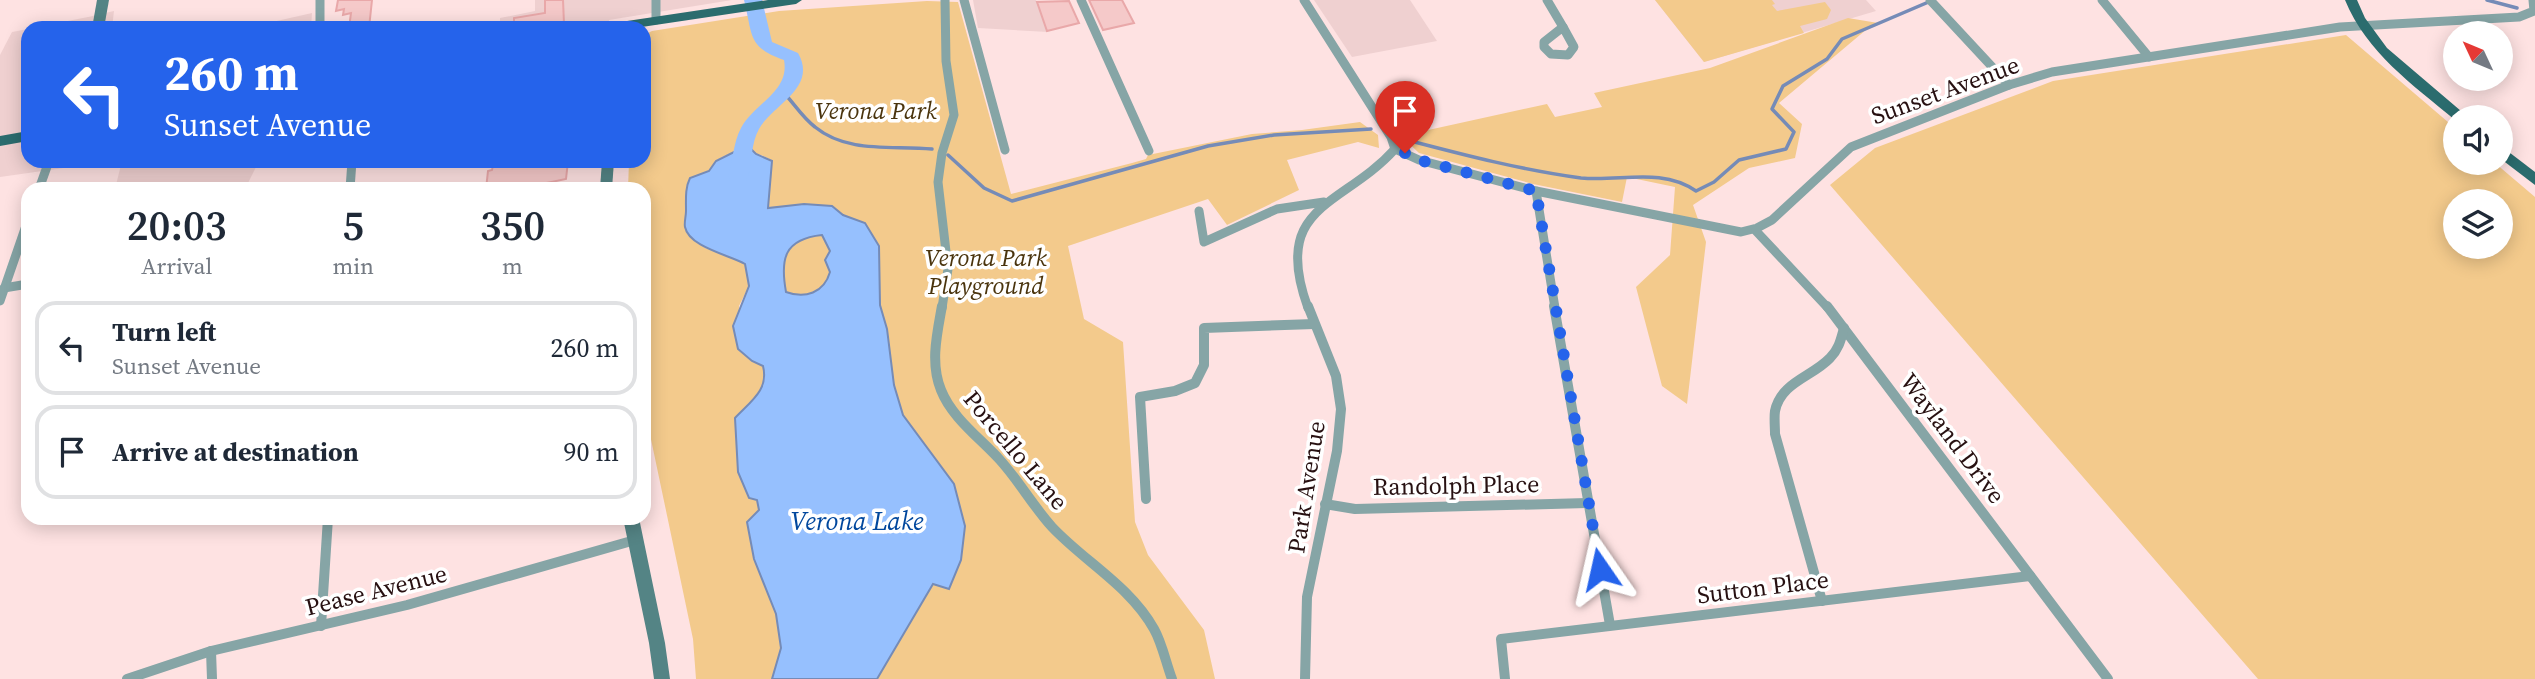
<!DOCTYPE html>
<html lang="en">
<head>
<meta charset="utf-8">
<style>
  body { margin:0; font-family:"Source Serif 4",serif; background:#f6f6f7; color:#1f2937; height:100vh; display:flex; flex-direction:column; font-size:26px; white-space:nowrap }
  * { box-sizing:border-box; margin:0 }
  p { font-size:23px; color:#747a83 }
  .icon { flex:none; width:38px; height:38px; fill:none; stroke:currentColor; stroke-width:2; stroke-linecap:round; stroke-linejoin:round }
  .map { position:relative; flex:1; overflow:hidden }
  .side { position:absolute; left:21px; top:182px; width:630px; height:343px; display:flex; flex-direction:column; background:#fff; border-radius:21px; box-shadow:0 4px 18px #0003 }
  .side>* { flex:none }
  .hud { position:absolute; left:21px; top:21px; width:630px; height:147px; border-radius:21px; box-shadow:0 4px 18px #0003; background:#2563eb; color:#fff; overflow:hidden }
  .needle { width:46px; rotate:314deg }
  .controls { position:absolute; left:2443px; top:21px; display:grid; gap:14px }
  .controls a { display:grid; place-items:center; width:70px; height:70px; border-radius:50%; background:#fff; box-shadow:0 4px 18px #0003; font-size:35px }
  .pin { position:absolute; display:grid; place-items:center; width:60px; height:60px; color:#fff; margin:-72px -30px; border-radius:50% 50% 50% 0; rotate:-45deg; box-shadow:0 0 7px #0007 }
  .pin .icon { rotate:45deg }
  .me { position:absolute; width:77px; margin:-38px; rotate:349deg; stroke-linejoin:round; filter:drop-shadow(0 0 5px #0008) }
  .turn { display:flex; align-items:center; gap:24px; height:147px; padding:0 28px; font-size:32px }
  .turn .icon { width:91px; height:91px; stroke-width:2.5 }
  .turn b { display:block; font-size:49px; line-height:60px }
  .eta { display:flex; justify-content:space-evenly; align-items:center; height:119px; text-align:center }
  .eta b { font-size:42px; font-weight:600; line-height:49px }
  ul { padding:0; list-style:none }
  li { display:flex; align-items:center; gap:21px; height:94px; margin:0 14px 10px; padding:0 14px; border:4px solid #e0e1e3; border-radius:21px }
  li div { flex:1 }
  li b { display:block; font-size:26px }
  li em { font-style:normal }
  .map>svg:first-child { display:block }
  .built { fill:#efd0d0 }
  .green { fill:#f3ca8c; fill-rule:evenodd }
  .water { fill:#96c0fe; stroke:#758bb7; stroke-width:2; fill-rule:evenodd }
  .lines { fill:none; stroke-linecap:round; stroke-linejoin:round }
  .stream { stroke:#758bb7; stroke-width:3.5 }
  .river { fill:#96c0fe; fill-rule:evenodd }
  .building { fill:#f5c9c9; stroke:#e9a8a9; stroke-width:2 }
  .street-far1 { stroke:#86a5a6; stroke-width:9 }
  .street { stroke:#86a5a6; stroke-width:10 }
  .secondary { fill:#548485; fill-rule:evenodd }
  .primary { fill:#2b6c6e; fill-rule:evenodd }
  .route { stroke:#2563eb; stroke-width:12; stroke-dasharray:0 21.6 }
  .labels { text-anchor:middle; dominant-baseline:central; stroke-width:7; stroke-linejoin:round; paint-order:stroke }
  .street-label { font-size:24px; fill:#271011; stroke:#fff }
  .park-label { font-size:24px; font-style:italic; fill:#4a340d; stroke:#fff }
  .water-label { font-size:26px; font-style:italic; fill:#00479d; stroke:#fff }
</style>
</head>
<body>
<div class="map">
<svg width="2535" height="679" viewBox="0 0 2535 679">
  <rect width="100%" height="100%" fill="#fee2e2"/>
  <g class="built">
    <polygon points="535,0 732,0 609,20 608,28 500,28 500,18 535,11"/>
    <polygon points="973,0 1036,0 1048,32 978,28"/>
    <polygon points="1314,0 1410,0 1437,41 1352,57"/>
    <polygon points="1655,0 1866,0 1876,11 1704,62"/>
    <polygon points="114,11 112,28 32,28 88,17"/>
    <polygon points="312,13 311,28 250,28 259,25"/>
    <polygon points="28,29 28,161 113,161 0,177 0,55 12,32"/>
    <polygon points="122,161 259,161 245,189 115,189"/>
  </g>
  <g class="green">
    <polygon points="1655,0 1772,0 1775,4 1772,5 1777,11 1825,2 1831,10 1827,19 1800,26 1804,33 1704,62"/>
    <path d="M927,1L958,2L1011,194L1132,163L1146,159L1148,155L1252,134L1302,130L1360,122L1378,135L1379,148L1358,142L1287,160L1299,190L1227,225L1208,199L1068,246L1084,319L1123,342L1135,522L1148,555L1204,630L1215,679H877L933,584L949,589L954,484L903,415L894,385L887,329L880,305L879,246L865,223L843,215L832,206L804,204L768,208L772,161C756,148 717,148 710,171L690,178L685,227L705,248L732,257L745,264L749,286L739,306L751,361L763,366C769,391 752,401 735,418L749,498L757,500L759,510L754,559L776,614L781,648L772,679H696L693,639L644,406V189H628L629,161H644V35L652,31L779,11Z"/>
    <polygon points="1848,18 1878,23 1867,29 1779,103 1802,124 1795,158 1749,168 1693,205 1706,242 1687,404 1662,386 1636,287 1670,255 1675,187 1627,177 1622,202 1533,184 1419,153 1401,136 1547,104 1555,117 1602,107 1594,93 1710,68"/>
    <path d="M2346,35L2455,128V163H2495L2535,197V679H2258L1830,185L1875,148L2053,81ZM2455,201H2501V247H2455Z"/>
    <path d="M822,235L830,252L825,260L830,272C824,293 805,299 786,292C781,259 784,239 822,235Z"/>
  </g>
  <path class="water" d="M751,149L756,154L772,161L768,208L804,204L832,206L843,215L865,223L879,246L880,305L887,329L894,385L903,415L954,484L965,526L961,560L949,589L933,584L877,679H772L781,648L776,614L754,559L747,522L759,510L757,500L749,498L738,472L735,418C751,401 769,390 763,366L752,361L738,349L733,326L749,286L745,264C729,255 689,247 685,227C684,223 686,216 686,211C686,199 685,188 690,178L709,171L716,161L738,150ZM822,235L830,251L825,260L830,272C824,293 805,299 786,292C780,259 784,239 822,235Z"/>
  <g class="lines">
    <g class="stream">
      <polyline points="2487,0 2517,8"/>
      <path d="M785,94C795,105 803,118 815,127C848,154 893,145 932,149"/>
      <path d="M1407,140C1464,155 1522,170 1581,178C1620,182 1661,167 1696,191L1714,182L1739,160L1786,149L1794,132L1772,109L1783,86L1827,59L1842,39L1931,1"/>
      <polyline points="948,155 984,188 1012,201 1208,146 1274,135 1371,129"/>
    </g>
    <path class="river" d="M744,0H762L772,42L798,53C818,88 773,104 759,129C751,143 752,162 748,177L745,182H731L728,177C733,161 733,143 741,128C754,103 790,92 784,60C747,47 753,35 744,0Z"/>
  </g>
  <g class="building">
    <polygon points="338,0 372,0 369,28 349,28 351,13 343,15 344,9 336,11"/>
    <polygon points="545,0 563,0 564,24 544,28 514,28 514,18 545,13"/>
    <polygon points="1089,0 1122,0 1134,23 1103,30"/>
    <polygon points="1069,1 1079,23 1047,31 1037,2"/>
    <polygon points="494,161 568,161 566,179 537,185 533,189 486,189 488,171 492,170"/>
  </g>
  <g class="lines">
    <g class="street-far1">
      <polyline points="320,0 320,28"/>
      <polyline points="656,0 656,20"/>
      <polyline points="964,0 1005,150"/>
      <polyline points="1081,0 1149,151"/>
      <polyline points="1304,0 1391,137 1395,149"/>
      <polyline points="1547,0 1563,27"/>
      <polyline points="1930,0 2009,85"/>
      <polyline points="2102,0 2149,57"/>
      <polygon points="1563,27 1574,47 1568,55 1551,54 1544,47 1544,42"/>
      <polyline points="1395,149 1419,160 1536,191 1741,232 1757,228 1772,220 1851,147 2009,85 2052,72 2340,27 2519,17 2534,11 2533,0"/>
      <polyline points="39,189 49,161"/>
      <polyline points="350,189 352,161"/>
      <polyline points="1536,191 1555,308"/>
      <polyline points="1199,211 1204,242 1277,209 1324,202"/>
      <polyline points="1756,231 1828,308"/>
      <polyline points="4,288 28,284"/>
      <polyline points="0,301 28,220"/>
      <polyline points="942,308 948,269 938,182 942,153 954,115 946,61 945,0"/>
      <path d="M1308,308C1270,204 1343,207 1395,149"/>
    </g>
    <g class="street">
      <path d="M942,306C937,334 930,363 941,390C952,418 980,438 1000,460C1019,481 1033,506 1052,527C1085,562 1130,586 1154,629C1162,643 1166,663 1172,679"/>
      <polyline points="1554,306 1610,625"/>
      <polyline points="1827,306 2108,679"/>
      <polyline points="1146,499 1140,397 1175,391 1195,383 1204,365 1204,328 1314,324"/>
      <polyline points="1325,504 1355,509 1587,503"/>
      <path d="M1822,601L1775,434C1775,427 1774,418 1775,411C1781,382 1812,377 1830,358C1839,349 1841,339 1844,328"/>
      <polyline points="321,626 328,518"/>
      <polyline points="211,651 212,679"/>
      <polyline points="127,679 211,651 407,605 635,540"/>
      <polyline points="1305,679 1307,597 1337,451 1341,409 1336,376 1308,306"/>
      <polyline points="1505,679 1501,639 2030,576"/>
    </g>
    <g class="secondary">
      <polygon points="97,0 109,0 104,28 92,28"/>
      <polygon points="602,161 614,161 612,189 600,189"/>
      <polygon points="623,518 639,518 665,643 670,679 654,679 649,643"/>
    </g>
    <g class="primary">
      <polygon points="768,0 802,0 796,4 635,28 601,28 607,24"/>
      <path d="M2345,0H2357L2365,18L2387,48L2468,117H2455V120C2412,84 2367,53 2345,0Z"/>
      <polygon points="28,131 28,141 0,146 0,136"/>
      <polygon points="2501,146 2535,172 2535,185 2501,159"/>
    </g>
  </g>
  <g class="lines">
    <polyline class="route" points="1405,153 1419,160 1536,191 1600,569"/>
  </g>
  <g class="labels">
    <g class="street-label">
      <text transform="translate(1945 90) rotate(-20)">Sunset Avenue</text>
      <text transform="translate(1953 438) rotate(53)">Wayland Drive</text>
      <text transform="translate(1016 450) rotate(50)">Porcello Lane</text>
      <text transform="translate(1456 485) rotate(-1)">Randolph Place</text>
      <text transform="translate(1306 487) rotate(-81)">Park Avenue</text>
      <text transform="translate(1763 587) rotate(-7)">Sutton Place</text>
      <text transform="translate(376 590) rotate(-14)">Pease Avenue</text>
    </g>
    <g class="park-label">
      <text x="876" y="110">Verona Park</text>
      <text x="986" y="257">Verona Park<tspan x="986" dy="28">Playground</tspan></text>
    </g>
    <g class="water-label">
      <text x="857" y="521">Verona Lake</text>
    </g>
  </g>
</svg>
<div class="controls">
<a><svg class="needle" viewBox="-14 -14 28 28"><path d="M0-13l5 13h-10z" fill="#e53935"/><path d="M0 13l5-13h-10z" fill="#747a83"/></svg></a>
<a><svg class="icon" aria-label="sound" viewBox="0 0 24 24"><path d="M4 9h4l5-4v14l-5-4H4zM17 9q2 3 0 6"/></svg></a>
<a><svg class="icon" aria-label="layers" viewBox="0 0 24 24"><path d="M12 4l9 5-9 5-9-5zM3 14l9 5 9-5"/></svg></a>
</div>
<div class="pin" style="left:1405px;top:153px;background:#d93025"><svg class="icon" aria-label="arrive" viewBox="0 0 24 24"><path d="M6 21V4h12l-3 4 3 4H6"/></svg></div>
<svg class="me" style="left:1600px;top:569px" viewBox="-20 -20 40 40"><path d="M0-17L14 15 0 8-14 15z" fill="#2563eb" stroke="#fff" stroke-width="4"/></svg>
<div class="hud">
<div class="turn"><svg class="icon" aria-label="left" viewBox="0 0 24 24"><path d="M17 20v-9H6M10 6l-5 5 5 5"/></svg><div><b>260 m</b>Sunset Avenue</div></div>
</div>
<section class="side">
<div class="eta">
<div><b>20:03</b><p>Arrival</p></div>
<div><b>5</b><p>min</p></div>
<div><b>350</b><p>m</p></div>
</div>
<ul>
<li><svg class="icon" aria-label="left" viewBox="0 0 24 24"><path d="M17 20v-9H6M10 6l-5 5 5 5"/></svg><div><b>Turn left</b><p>Sunset Avenue</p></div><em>260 m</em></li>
<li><svg class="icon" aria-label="arrive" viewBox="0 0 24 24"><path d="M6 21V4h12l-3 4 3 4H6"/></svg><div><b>Arrive at destination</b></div><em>90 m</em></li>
</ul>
</section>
</div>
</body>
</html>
